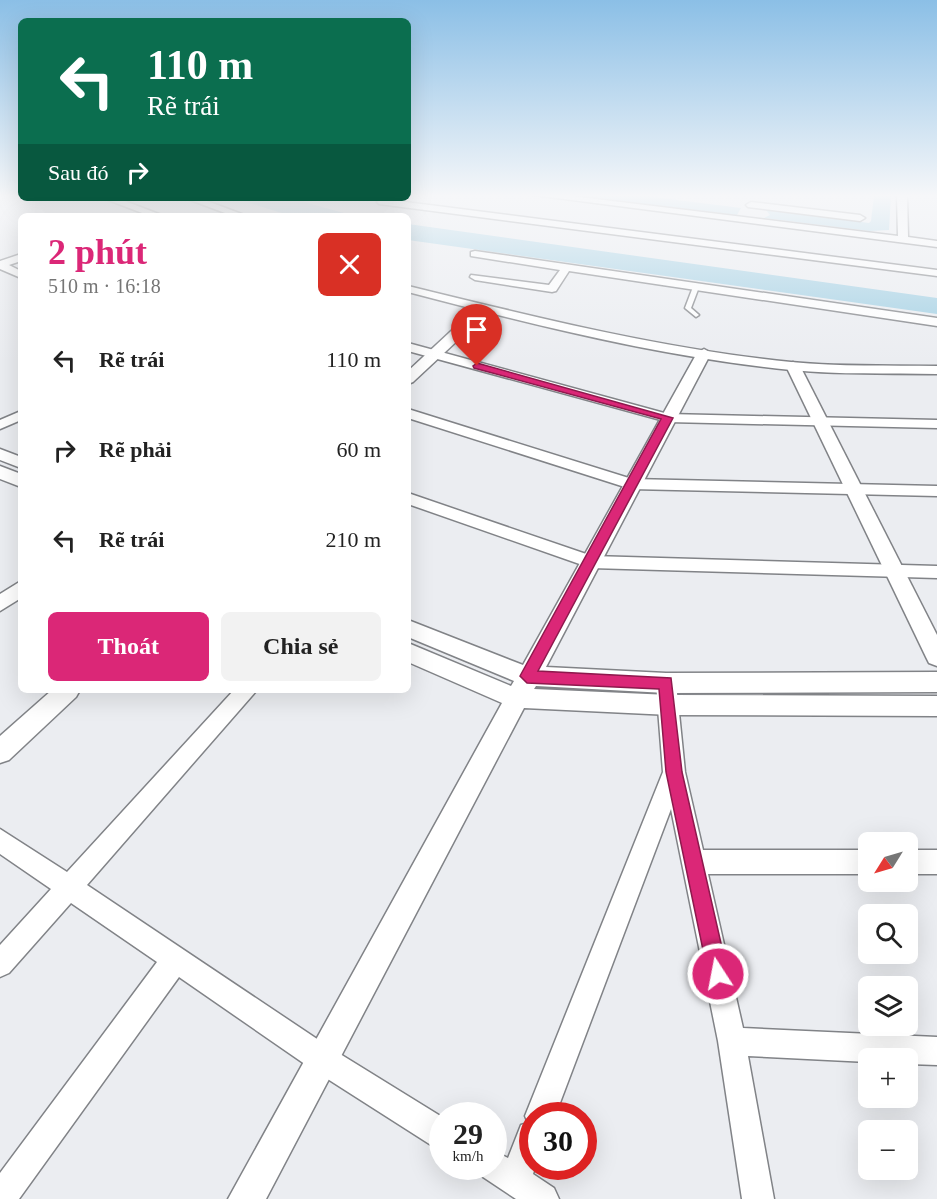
<!DOCTYPE html>
<html lang="vi">
<head>
<meta charset="utf-8">
<style>
  body { margin:0; font-family:"Times New Roman",serif; background:#f2f2f2; color:#222; height:100vh; display:flex; flex-direction:column; font-size:22px; white-space:nowrap }
  * { box-sizing:border-box; margin:0 }
  p { font-size:20px; color:#767676 }
  .icon { flex:none; width:33px; height:33px; fill:none; stroke:currentColor; stroke-width:2; stroke-linecap:round; stroke-linejoin:round }
  .map { position:relative; flex:1; overflow:hidden }
  .drawer { position:absolute; left:18px; top:213px; width:393px; height:480px; display:flex; flex-direction:column; background:#fff; border-radius:9px; box-shadow:0 6px 24px #0002 }
  .drawer>* { flex:none }
  .guide { position:absolute; left:18px; top:18px; width:393px; height:183px; border-radius:9px; box-shadow:0 6px 24px #0002; background:#0b6e4f; color:#fff; overflow:hidden }
  .needle { width:39px; rotate:233deg }
  .tools { position:absolute; left:858px; top:832px; display:grid; gap:12px }
  .tools a { display:grid; place-items:center; width:60px; height:60px; border-radius:9px; background:#fff; box-shadow:0 6px 24px #0002; font-size:30px }
  .speed { position:absolute; left:429px; top:1102px; display:flex; gap:12px; font-size:30px; font-weight:700; text-align:center }
  .speed>* { display:grid; place-content:center; width:78px; height:78px; border-radius:50%; background:#fff; box-shadow:0 6px 24px #0002; line-height:1 }
  .speed small { font-size:15px; font-weight:400 }
  .speed .limit { border:9px solid #d22; background:#fff; color:#111 }
  .pin { position:absolute; display:grid; place-items:center; width:51px; height:51px; color:#fff; margin:-62px -26px; border-radius:50% 50% 50% 0; rotate:-45deg; box-shadow:0 0 6px #0007 }
  .pin .icon { rotate:45deg }
  .me { position:absolute; width:66px; margin:-33px; rotate:349deg; stroke-linejoin:round; filter:drop-shadow(0 0 4px #0008) }
  .turn { display:flex; align-items:center; gap:21px; height:126px; padding:0 30px; font-size:27px }
  .turn .icon { width:78px; height:78px; stroke-width:2.5 }
  .turn b { display:block; font-size:42px; line-height:51px }
  .then { display:flex; align-items:center; height:57px; padding:0 30px; background:#0003; gap:12px; font-size:22px }
  .round { display:grid; place-items:center; flex:none; width:63px; height:63px; border-radius:9px; background:#f2f2f2 }
  .summary { display:flex; align-items:center; justify-content:space-between; height:102px; padding:0 30px }
  h1 { font-size:36px; font-weight:800; line-height:45px; color:#db2777 }
  .action { display:flex; gap:12px; margin-top:auto; padding:12px 30px }
  .action a { flex:1; height:69px; border-radius:9px; background:#db2777; color:#fff; font-size:24px; font-weight:800; line-height:69px; text-align:center }
  .action a+a { background:#f2f2f2; color:#222 }
  ul { padding:0; list-style:none }
  li { display:flex; align-items:center; gap:18px; height:90px; padding:0 30px }
  li div { flex:1 }
  li b { display:block; font-size:22px }
  li em { font-style:normal }
  .map>svg:first-child { display:block }
  .water { fill:#a0cfe3 }
  .lines { fill:none; stroke-linecap:round; stroke-linejoin:round }
  .service-casing { stroke:#818387; stroke-width:3 }
  .minor-casing { stroke:#818387; stroke-width:3 }
  .tertiary-casing { stroke:#818387; stroke-width:3 }
  .service { fill:#fff; fill-rule:evenodd }
  .minor { fill:#fff; fill-rule:evenodd }
  .tertiary { fill:#fff; fill-rule:evenodd }
  .route { fill:#db2777; stroke:#8e194d; stroke-width:1.5 }
</style>
</head>
<body>
<div class="map">
<svg width="937" height="1199" viewBox="0 0 937 1199">
  <rect width="100%" height="100%" fill="#ebedf1"/>
  <g class="water">
    <polygon points="569,195 638,195 741,208 737,215"/>
    <polygon points="874,195 891,195 889,230 870,231 764,218 770,215 766,210 869,223 871,221"/>
    <polygon points="234,198 289,198 355,216 291,216"/>
    <polygon points="408,224 937,298 937,314 408,240"/>
  </g>
  <g class="lines">
    <g class="service-casing">
      <polygon id="service" points="696,285 699,287 691,308 699,315 696,317 685,308 693,287"/>
    </g>
    <g class="minor-casing">
      <g id="minor">
        <polygon points="533,195 563,195 898,236 897,195 907,195 908,237 937,241 937,247"/>
        <polygon points="103,198 117,198 164,216 150,216"/>
        <polygon points="185,198 199,198 247,216 233,216"/>
        <polygon points="382,199 937,270 937,276 379,204 377,202"/>
        <polygon points="751,202 860,215 865,218 860,221 748,207 746,205"/>
        <polygon points="475,251 937,318 937,326 569,271 556,291 552,292 475,280 470,277 471,275 549,285 560,270 471,256 471,252"/>
        <polygon points="21,254 21,261 9,265 21,271 21,278 0,269 0,261"/>
        <path d="M408,286C535,317 661,349 791,362C840,367 889,365 937,366V374C888,373 840,375 791,370C661,357 534,325 408,292Z"/>
        <polygon points="408,343 668,414 937,420 937,428 668,422 408,351"/>
        <polygon points="408,409 632,479 937,486 937,496 631,489 408,418"/>
        <polygon points="21,411 21,420 0,429 0,420"/>
        <polygon points="408,493 592,556 937,566 937,578 591,568 408,504"/>
        <polygon points="21,581 21,598 0,611 0,594"/>
        <polygon points="666,675 673,677 676,683 685,772 703,850 868,850 868,874 708,874 743,1028 937,1037 937,1065 908,1064 908,1059 868,1059 868,1062 748,1056 774,1199 742,1199 718,1041 671,809 555,1116 532,1116 532,1167 535,1167 533,1174 554,1188 559,1199 516,1199 483,1177 479,1167 494,1167 494,1151 508,1158 521,1125 528,1123 525,1116 663,772 656,683 659,677"/>
        <polygon points="234,690 257,690 87,885 332,1049 442,1117 442,1149 431,1145 312,1069 179,977 19,1199 0,1199 0,1173 157,962 71,903 9,973 0,977 0,945 51,889 0,854 0,829 67,872"/>
        <rect x="908" y="850" width="29" height="24"/>
      </g>
    </g>
    <g class="tertiary-casing">
      <g id="tertiary">
        <polygon points="483,305 488,306 488,312 413,382 408,384 408,371 478,306"/>
        <polygon points="704,349 711,353 546,667 666,673 937,672 937,692 666,693 536,686 534,689 670,695 937,696 937,716 670,715 524,708 266,1199 228,1199 502,703 408,662 408,643 511,686 514,681 408,637 408,620 523,665 697,353"/>
        <polygon points="793,362 800,366 937,635 937,666 929,663 926,657 786,366"/>
        <polygon points="0,449 21,457 21,468 0,460"/>
        <polygon points="0,466 21,474 21,487 0,479"/>
        <polygon points="52,690 80,690 76,697 9,760 0,763 0,736"/>
      </g>
    </g>
    <use href="#service" class="service"/>
    <use href="#minor" class="minor"/>
    <use href="#tertiary" class="tertiary"/>
  </g>
  <linearGradient id="sky" x2="0" y2="1"><stop stop-color="#8bbfe6"/><stop offset="0.54" stop-color="#f6f7f9"/><stop offset="1" stop-color="#f6f7f9" stop-opacity="0"/></linearGradient>
  <rect width="937" height="363" fill="url(#sky)"/>
  <polygon class="route" points="477,363 673,418 538,671 671,678 682,772 728,974 725,981 718,983 711,981 708,974 666,772 659,689 527,683 520,676 661,419 474,368 473,366"/>
</svg>
<div class="tools">
<a><svg class="needle" viewBox="-14 -14 28 28"><path d="M0-13l5 13h-10z" fill="#e53935"/><path d="M0 13l5-13h-10z" fill="#767676"/></svg></a>
<a><svg class="icon" aria-label="search" viewBox="0 0 24 24"><circle cx="10" cy="10" r="6"/><path d="M15 15l6 6"/></svg></a>
<a><svg class="icon" aria-label="layers" viewBox="0 0 24 24"><path d="M12 4l9 5-9 5-9-5zM3 14l9 5 9-5"/></svg></a>
<a>+</a>
<a>−</a>
</div>
<div class="speed"><div>29<small>km/h</small></div><div class="limit">30</div></div>
<div class="pin" style="left:477px;top:366px;background:#d93025"><svg class="icon" aria-label="arrive" viewBox="0 0 24 24"><path d="M6 21V4h12l-3 4 3 4H6"/></svg></div>
<svg class="me" style="left:718px;top:974px" viewBox="-20 -20 40 40"><circle r="17" fill="#db2777" stroke="#fff" stroke-width="3"/><path d="M0-11L8 9 0 5-8 9z" fill="#fff"/></svg>
<div class="guide">
<div class="turn"><svg class="icon" aria-label="left" viewBox="0 0 24 24"><path d="M17 20v-9H6M10 6l-5 5 5 5"/></svg><div><b>110 m</b>Rẽ trái</div></div>
<div class="then">Sau đó<svg class="icon" aria-label="right" viewBox="0 0 24 24"><path d="M7 20v-9h11M14 6l5 5-5 5"/></svg></div>
</div>
<section class="drawer">
<div class="summary"><div><h1>2 phút</h1><p>510 m · 16:18</p></div><a class="round" style="background:#d93025;color:#fff"><svg class="icon" aria-label="close" viewBox="0 0 24 24"><path d="M6 6l12 12M18 6L6 18"/></svg></a></div>
<ul>
<li><svg class="icon" aria-label="left" viewBox="0 0 24 24"><path d="M17 20v-9H6M10 6l-5 5 5 5"/></svg><div><b>Rẽ trái</b></div><em>110 m</em></li>
<li><svg class="icon" aria-label="right" viewBox="0 0 24 24"><path d="M7 20v-9h11M14 6l5 5-5 5"/></svg><div><b>Rẽ phải</b></div><em>60 m</em></li>
<li><svg class="icon" aria-label="left" viewBox="0 0 24 24"><path d="M17 20v-9H6M10 6l-5 5 5 5"/></svg><div><b>Rẽ trái</b></div><em>210 m</em></li>
</ul>
<div class="action"><a>Thoát</a><a>Chia sẻ</a></div>
</section>
</div>
</body>
</html>
